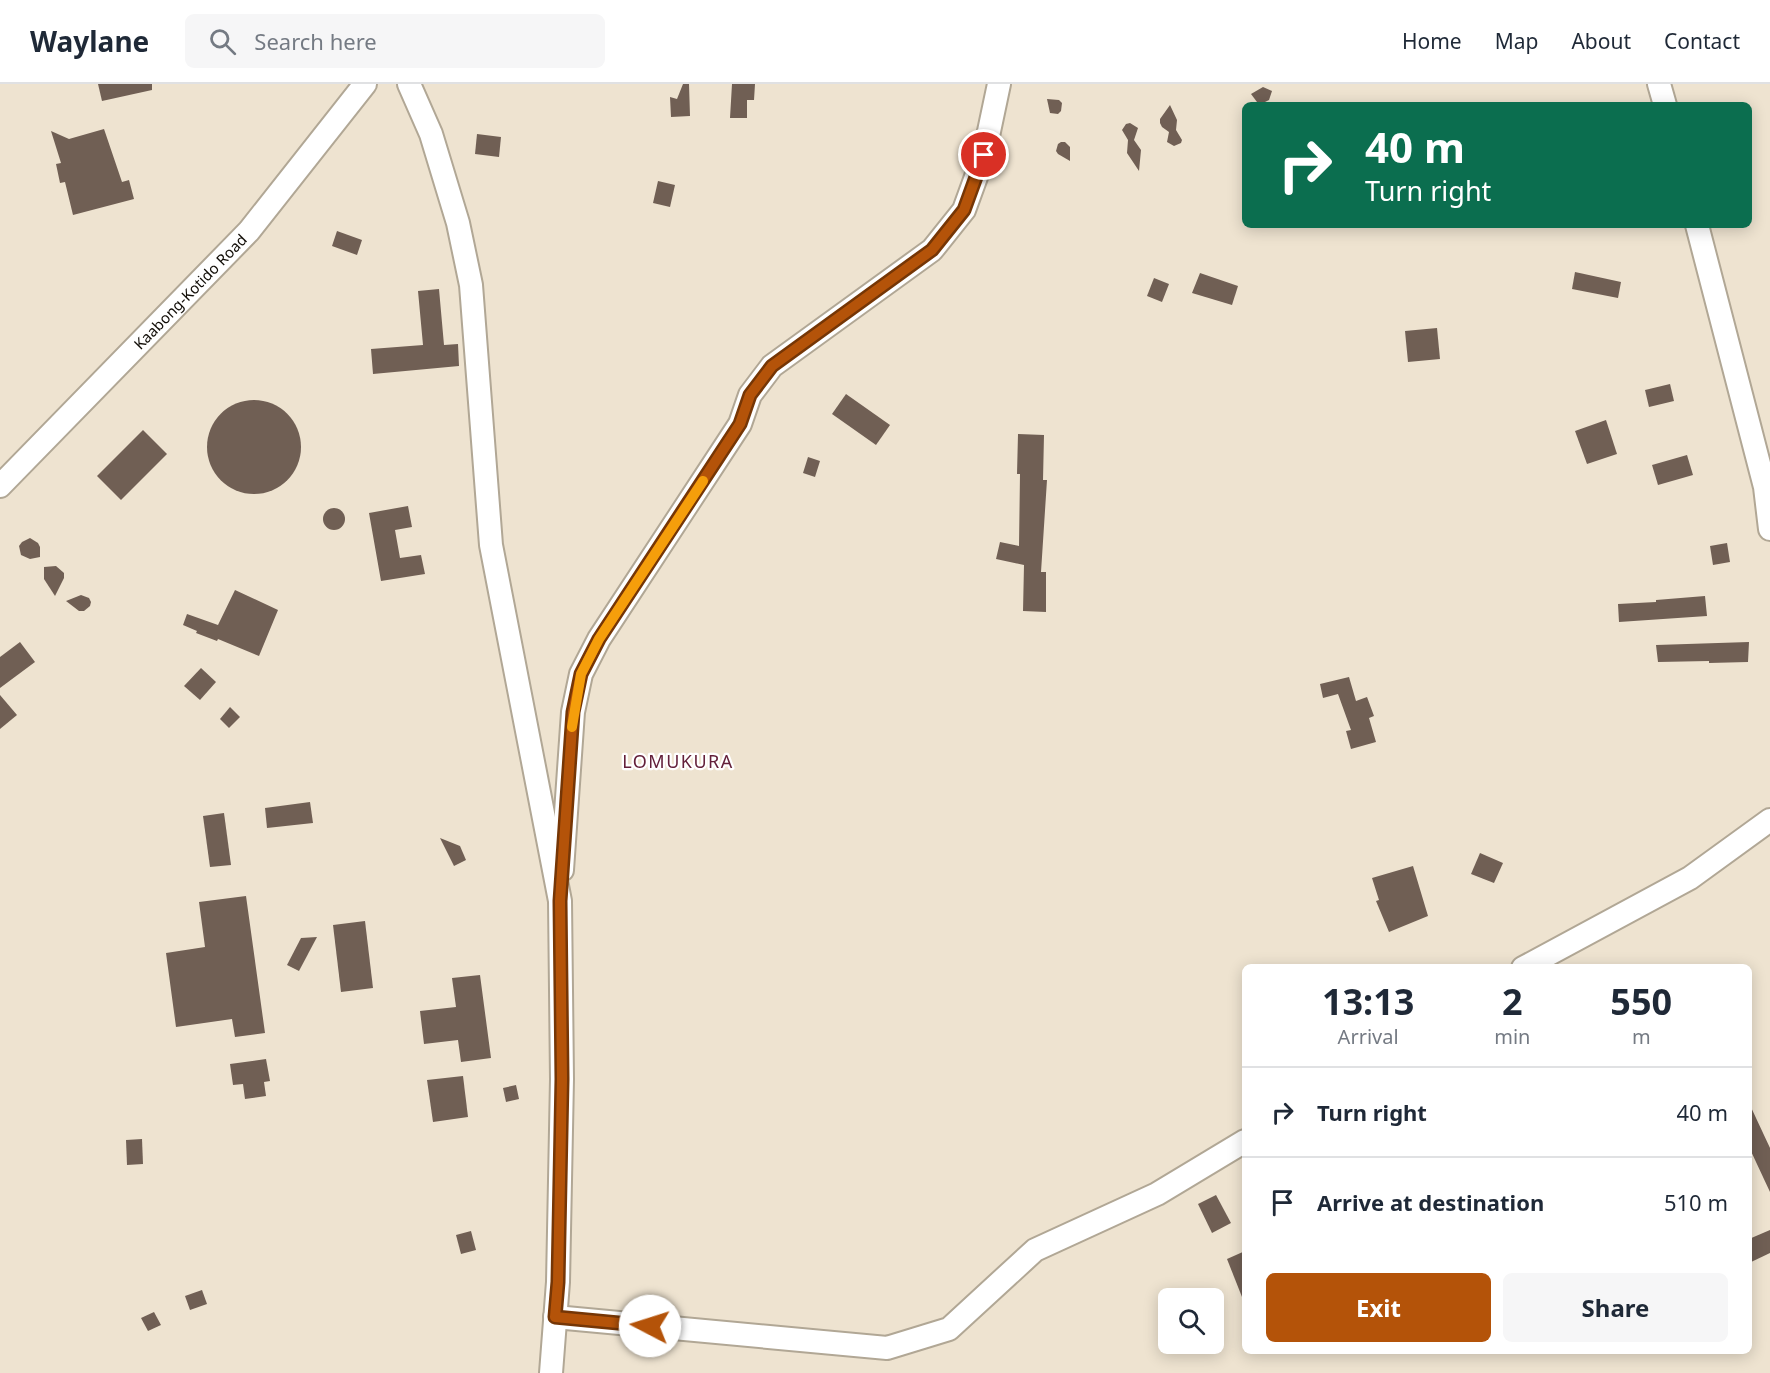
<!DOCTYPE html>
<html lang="en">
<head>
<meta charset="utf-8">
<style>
  body { margin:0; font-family:"Noto Sans",sans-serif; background:#f6f6f7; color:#1f2937; height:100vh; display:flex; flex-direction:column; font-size:22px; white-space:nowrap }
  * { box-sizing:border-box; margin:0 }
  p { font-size:20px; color:#747a83 }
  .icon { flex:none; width:33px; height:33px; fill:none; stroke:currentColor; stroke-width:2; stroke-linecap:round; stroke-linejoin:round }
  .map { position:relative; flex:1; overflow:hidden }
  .panel { position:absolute; left:1242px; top:880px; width:510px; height:390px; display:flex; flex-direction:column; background:#fff; border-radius:9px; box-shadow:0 3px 15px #0003 }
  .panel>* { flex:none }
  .hud { position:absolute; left:1242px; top:18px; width:510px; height:126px; border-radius:9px; box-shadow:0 3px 15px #0003; background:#0b6e4f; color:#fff; overflow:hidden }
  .fabs { position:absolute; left:1158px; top:1204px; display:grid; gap:12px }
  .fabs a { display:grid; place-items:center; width:66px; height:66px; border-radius:9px; background:#fff; box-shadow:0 3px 15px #0003; font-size:30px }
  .pin { position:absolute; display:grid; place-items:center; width:51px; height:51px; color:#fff; margin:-26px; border:3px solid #fff; border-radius:50%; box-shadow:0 2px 6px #0007 }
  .me { position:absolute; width:66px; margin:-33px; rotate:275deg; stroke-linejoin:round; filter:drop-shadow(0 0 4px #0008) }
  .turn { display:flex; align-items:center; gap:21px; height:126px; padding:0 24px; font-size:27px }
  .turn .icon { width:78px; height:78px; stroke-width:2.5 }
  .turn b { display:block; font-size:42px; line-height:51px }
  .eta { display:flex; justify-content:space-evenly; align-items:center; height:102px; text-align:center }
  .eta b { font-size:36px; font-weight:700; line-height:42px }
  .button { display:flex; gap:12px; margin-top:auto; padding:12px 24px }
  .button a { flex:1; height:69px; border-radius:9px; background:#b45309; color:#fff; font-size:24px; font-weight:700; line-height:69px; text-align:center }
  .button a+a { background:#f6f6f7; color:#1f2937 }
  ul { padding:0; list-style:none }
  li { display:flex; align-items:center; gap:18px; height:90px; padding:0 24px; border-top:2px solid #e0e1e3 }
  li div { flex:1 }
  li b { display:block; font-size:22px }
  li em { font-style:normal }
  header { display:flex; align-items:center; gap:36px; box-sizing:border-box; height:84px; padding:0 30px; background:#fff; border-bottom:2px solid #e0e1e3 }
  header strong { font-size:28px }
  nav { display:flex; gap:33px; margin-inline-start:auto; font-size:21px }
  .search { width:420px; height:54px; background:#f6f6f7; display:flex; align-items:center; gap:15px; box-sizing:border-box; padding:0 21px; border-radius:9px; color:#747a83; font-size:22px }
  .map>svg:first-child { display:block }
  .building { fill:#705f54 }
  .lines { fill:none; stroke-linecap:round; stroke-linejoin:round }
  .minor-casing { stroke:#b1a795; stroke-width:26 }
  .minor { stroke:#fff; stroke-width:22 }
  .route-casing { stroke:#753606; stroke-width:15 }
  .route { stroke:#b45309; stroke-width:10 }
  .slow { stroke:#f59e0b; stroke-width:10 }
  .labels { text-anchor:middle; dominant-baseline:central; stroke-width:4.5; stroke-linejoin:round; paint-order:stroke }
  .street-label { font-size:15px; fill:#110d07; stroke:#fff }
  .quarter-label { font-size:18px; letter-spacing:1.5px; fill:#63203a; stroke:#fff }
</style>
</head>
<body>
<header>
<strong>Waylane</strong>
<div class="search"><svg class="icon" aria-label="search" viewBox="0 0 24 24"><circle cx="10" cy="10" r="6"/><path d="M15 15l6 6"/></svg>Search here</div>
<nav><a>Home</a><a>Map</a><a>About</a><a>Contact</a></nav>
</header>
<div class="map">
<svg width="1770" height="1289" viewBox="0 0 1770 1289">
  <rect width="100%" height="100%" fill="#eee3d0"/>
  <g class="building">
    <polygon points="98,0 152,0 152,6 102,17"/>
    <polygon points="683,0 689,0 690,32 671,33 670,13 677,15"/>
    <polygon points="732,0 755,0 754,16 747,16 747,34 730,34"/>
    <polygon points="1263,3 1272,7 1269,16 1261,20 1257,18 1251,10"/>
    <polygon points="1047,15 1059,16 1062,19 1061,27 1058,30 1050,29"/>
    <polygon points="1170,21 1177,36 1176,46 1182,56 1181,59 1174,62 1167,58 1169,48 1162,43 1160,39 1160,35"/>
    <polygon points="1130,39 1138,44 1134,56 1141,66 1139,87 1127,69 1128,56 1122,46 1126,40"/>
    <polygon points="104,45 122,98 129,96 134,115 73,131 65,98 60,99 56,80 61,79 51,47 69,55"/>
    <polygon points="477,50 501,53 499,73 475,70"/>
    <polygon points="1061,58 1065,58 1070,63 1070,77 1058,70 1056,67 1058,60"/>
    <polygon points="658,97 675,101 670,123 653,119"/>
    <polygon points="337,147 362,156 357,171 332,162"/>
    <polygon points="1575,188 1621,198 1618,214 1572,205"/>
    <polygon points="1200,189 1238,202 1232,221 1192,209"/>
    <polygon points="1154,194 1169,200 1162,218 1147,212"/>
    <polygon points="439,205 444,261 458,260 459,282 373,290 371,265 423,261 418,207"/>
    <polygon points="1437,244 1440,275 1408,278 1405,247"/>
    <polygon points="1670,300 1674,317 1649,323 1645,306"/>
    <polygon points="846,310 890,341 876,361 832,330"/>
    <circle cx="254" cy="363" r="47"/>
    <polygon points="1606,336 1617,370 1587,380 1575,347"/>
    <polygon points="143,346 167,370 121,416 97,392"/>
    <polygon points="1018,350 1044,351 1043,396 1047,396 1041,488 1046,488 1046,528 1023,527 1024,481 996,475 1000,458 1019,462 1020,390 1017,390"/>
    <polygon points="1687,371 1693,391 1658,401 1652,381"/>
    <polygon points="808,373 820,377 815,393 803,389"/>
    <polygon points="408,422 412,443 395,446 400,474 421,471 425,490 381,497 369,429"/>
    <circle cx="334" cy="435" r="11"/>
    <polygon points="30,454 38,459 40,463 40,473 30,475 21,471 19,462 22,458"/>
    <polygon points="1727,459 1730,478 1713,481 1710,462"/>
    <polygon points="56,482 64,489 64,494 55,512 44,495 44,483"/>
    <polygon points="235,506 278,526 259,572 218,555 217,557 196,549 197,547 183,541 187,530 218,541"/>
    <polygon points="81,511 89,514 91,518 90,522 84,527 79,527 66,517"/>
    <polygon points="1705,512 1707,532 1619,538 1618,520 1656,518 1656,516"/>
    <polygon points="20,558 35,578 0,604 0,573"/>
    <polygon points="1749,558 1748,578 1709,579 1709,577 1658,578 1656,561"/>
    <polygon points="201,584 216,598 200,616 184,602"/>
    <polygon points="1349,593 1356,617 1367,613 1374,632 1369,634 1376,658 1351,665 1346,647 1351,646 1338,610 1323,614 1320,600"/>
    <polygon points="0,611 17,631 0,645"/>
    <polygon points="230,623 240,633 229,644 220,635"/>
    <polygon points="310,718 313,739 267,744 265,724"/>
    <polygon points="224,729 231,781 210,783 203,732"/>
    <polygon points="440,754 460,762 466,776 454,782"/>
    <polygon points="1480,769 1503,779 1494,799 1471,790"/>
    <polygon points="1413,782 1428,832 1389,848 1376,817 1379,816 1372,794"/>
    <polygon points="246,812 265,949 235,953 232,935 176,943 166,869 205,863 199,818"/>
    <polygon points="365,837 373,904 341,908 333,841"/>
    <polygon points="317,853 299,887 287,881 301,854"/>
    <polygon points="480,891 491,974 461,978 458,956 424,960 420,927 456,923 452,894"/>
    <polygon points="266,975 270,997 264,998 266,1012 245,1015 243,1000 233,1001 230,980"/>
    <polygon points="463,992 468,1033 433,1038 427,996"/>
    <polygon points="516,1001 519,1015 506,1018 503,1004"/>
    <polygon points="1749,1019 1770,1064 1770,1108 1749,1063"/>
    <polygon points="142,1055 143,1080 127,1081 126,1056"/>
    <polygon points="1216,1111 1231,1139 1212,1149 1198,1120"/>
    <polygon points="1770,1146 1770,1169 1749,1179 1749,1155"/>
    <polygon points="471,1147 476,1166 461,1170 456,1151"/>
    <polygon points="1245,1167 1245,1218 1244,1218 1227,1175"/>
    <polygon points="202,1206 207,1220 190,1226 185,1212"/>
    <polygon points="154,1228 161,1241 148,1247 141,1234"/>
  </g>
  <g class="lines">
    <g class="minor-casing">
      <g id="minor">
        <polyline points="409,0 431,50 458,139 471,201 491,461 560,817 562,995 558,1198 551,1289"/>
        <polyline points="1659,0 1665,21"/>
        <polyline points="1697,141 1765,403 1770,445"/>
        <path id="s1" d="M0,402L249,147L365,0"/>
        <polyline points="562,786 573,628 581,590 599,555 740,340 750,311 772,282 932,166 964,126 984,71 999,0"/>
        <polyline points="1523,884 1690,794 1770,736"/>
        <polyline points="555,1233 887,1264 949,1245 1035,1166 1157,1110 1245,1057"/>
      </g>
    </g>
    <use href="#minor" class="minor"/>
  </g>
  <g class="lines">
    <g class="route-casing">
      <polyline id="route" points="650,1242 555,1233 558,1198 562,995 560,817 573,628 581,590 599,555 740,340 750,311 772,282 932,166 964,126 984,71"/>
    </g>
    <use href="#route" class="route"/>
    <polyline class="slow" points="572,643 581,590 599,555 703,397"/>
  </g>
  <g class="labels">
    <g class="street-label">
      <text stroke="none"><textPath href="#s1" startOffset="272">Kaabong-Kotido Road</textPath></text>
    </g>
    <g class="quarter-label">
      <text x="678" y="677">LOMUKURA</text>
    </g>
  </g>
</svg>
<div class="fabs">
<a><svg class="icon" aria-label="search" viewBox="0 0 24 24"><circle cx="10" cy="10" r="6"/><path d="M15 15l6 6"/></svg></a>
</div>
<div class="pin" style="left:984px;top:71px;background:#d93025"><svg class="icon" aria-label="arrive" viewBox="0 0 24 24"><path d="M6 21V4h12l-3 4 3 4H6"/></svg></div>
<svg class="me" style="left:650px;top:1242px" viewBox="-20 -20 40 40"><circle r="19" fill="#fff"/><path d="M0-13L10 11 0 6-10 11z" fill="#b45309"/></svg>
<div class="hud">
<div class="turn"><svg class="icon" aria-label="right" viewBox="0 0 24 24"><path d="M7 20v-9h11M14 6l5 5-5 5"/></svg><div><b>40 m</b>Turn right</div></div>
</div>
<section class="panel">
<div class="eta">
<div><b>13:13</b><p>Arrival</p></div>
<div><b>2</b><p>min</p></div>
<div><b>550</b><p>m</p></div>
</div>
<ul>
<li><svg class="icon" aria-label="right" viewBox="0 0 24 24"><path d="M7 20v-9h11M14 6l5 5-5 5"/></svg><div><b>Turn right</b></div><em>40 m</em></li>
<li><svg class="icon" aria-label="arrive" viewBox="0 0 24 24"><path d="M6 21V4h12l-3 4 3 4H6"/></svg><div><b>Arrive at destination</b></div><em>510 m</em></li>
</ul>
<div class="button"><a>Exit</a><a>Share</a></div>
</section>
</div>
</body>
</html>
